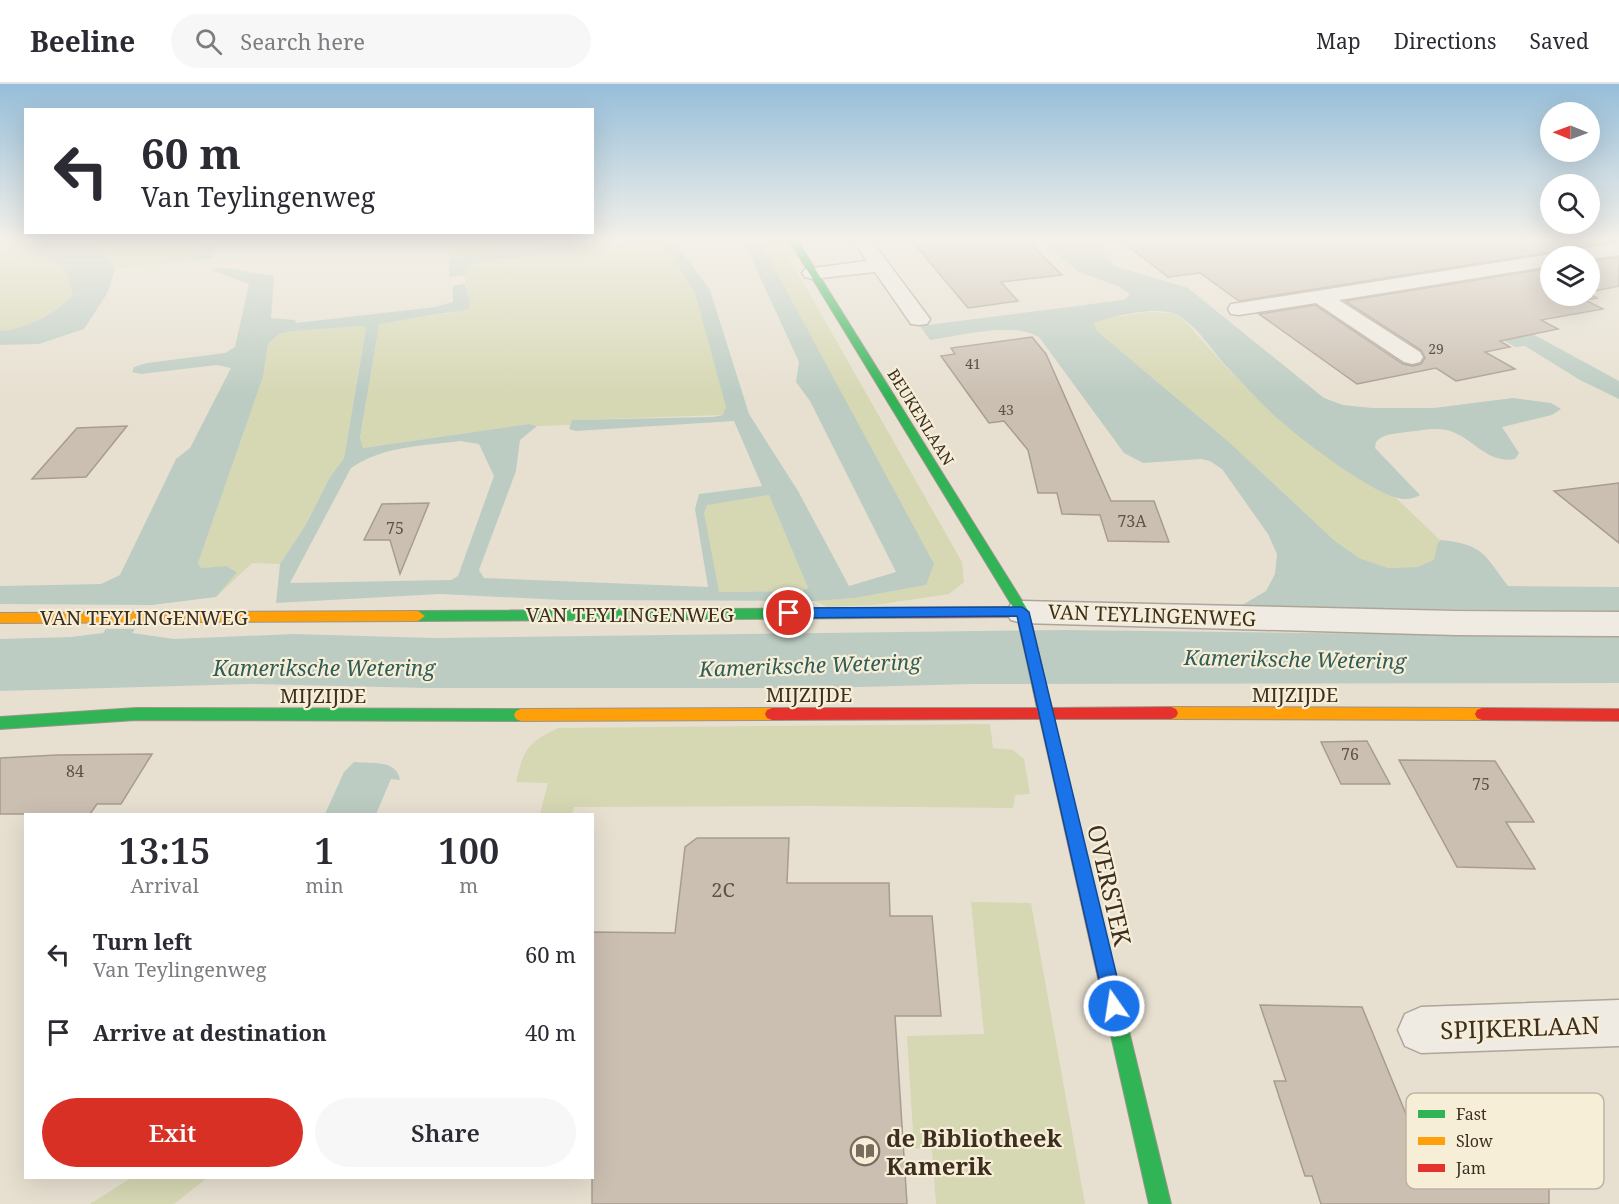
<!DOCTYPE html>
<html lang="en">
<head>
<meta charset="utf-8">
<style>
  body { margin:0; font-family:"Noto Serif",serif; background:#f7f7f7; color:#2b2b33; height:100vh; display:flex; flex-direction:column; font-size:22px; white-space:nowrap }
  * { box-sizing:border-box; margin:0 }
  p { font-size:20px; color:#7c7c81 }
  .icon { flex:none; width:33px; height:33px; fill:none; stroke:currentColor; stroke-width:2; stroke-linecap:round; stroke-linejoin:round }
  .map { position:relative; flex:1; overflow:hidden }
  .drawer { position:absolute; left:24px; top:729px; width:570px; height:366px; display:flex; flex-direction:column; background:#fff; border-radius:0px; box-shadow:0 6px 24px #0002 }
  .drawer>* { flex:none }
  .hud { position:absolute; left:24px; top:24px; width:570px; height:126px; border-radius:0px; box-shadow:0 6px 24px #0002; background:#fff; color:#2b2b33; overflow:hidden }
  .needle { width:39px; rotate:271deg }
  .controls { position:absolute; left:1540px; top:18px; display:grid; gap:12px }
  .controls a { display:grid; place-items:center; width:60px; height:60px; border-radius:50%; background:#fff; box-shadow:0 6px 24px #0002; font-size:30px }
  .pin { position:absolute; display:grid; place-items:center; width:51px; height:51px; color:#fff; margin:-26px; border:3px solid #fff; border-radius:50%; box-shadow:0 2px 6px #0007 }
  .me { position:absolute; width:66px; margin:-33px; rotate:347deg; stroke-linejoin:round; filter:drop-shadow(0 0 4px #0008) }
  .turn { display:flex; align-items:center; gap:21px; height:126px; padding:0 18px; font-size:27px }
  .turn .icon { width:78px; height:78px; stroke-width:2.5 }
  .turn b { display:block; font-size:42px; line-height:51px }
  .eta { display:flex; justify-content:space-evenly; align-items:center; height:102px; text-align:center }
  .eta b { font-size:36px; font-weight:600; line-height:42px }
  .cta { display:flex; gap:12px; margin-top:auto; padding:12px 18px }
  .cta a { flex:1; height:69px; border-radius:36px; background:#d93025; color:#fff; font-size:24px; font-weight:600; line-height:69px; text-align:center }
  .cta a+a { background:#f7f7f7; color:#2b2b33 }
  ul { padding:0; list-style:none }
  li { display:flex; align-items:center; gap:18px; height:78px; padding:0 18px }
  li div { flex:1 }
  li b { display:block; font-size:22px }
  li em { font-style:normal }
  header { display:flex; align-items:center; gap:36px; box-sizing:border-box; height:84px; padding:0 30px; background:#fff; border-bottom:2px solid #e1e1e2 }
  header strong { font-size:28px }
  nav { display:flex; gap:33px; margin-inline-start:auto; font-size:21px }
  .search { width:420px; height:54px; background:#f7f7f7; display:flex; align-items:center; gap:15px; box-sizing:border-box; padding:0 21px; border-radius:33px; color:#7c7c81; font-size:22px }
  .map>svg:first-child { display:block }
  .green { fill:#d6d7b3 }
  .water { fill:#bcccc2; fill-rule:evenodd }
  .building { fill:#cbbfb2; stroke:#a89c90; stroke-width:1.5 }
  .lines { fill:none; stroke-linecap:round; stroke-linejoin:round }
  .street-casing { stroke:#ada599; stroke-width:3 }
  .fast-casing { stroke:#9c958a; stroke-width:2 }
  .slow-casing { stroke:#9c958a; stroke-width:2 }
  .jam-casing { stroke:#9c958a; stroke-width:2 }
  .street { fill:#efebe3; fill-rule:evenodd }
  .fast { fill:#30b455; fill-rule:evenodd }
  .slow { fill:#ff9f0a; fill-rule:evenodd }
  .jam { fill:#e5322d; fill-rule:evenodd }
  .route { fill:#1a73e8; stroke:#114b97; stroke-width:1.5 }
  .labels { text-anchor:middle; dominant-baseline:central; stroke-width:4.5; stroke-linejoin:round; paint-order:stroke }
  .far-number-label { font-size:14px; fill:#605244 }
  .far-street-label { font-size:16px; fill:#3d2e20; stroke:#f7eed8 }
  .number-label { font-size:16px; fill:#605244 }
  .street-label { font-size:20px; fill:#3d2e20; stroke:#f7eed8 }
  .near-number-label { font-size:20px; fill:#605244 }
  .water-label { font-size:21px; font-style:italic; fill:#2f5d5a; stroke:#f7eed8 }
  .near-street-label { font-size:24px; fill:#3d2e20; stroke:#f7eed8 }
  .near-poi-label { font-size:24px; font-weight:bold; fill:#3d2e20; stroke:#f7eed8; text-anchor:start }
  .key { fill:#f7eed8; stroke:#bfb4a1; stroke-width:1.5 }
  .key-label { font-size:16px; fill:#3d2e20 }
</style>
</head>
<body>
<header>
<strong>Beeline</strong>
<div class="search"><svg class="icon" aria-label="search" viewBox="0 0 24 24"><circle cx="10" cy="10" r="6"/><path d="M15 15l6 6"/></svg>Search here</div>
<nav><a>Map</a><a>Directions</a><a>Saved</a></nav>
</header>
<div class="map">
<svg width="1619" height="1120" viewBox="0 0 1619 1120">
  <rect width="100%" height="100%" fill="#e7e0d1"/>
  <g class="green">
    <path d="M0,156H29L30,159L46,173L62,179L68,187L73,211C53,231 29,244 0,247Z"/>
    <polygon points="78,156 204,156 194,177 115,185 111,174"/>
    <polygon points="465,156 619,156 613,157 614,163 661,158 671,170 695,209 727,323 723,331 572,336 570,341 537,342 529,340 363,364 360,355 379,239 450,229 467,203 464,192 467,191 466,184 478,178 584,165 591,162 449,175 449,164 459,162 465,158"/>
    <polygon points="759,156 779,156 962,478 964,498 949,510 875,521 827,523 815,517 855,514 926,501 822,274"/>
    <polygon points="1150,228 1172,229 1182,234 1226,283 1285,341 1335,378 1382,408 1396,414 1440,456 1437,461 1435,476 1417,483 1388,484 1359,474 1335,457 1230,359 1097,247 1094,238 1108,234"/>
    <polygon points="362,242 366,243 344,374 330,393 305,442 280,480 252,479 216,513 237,487 227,482 201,484 198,479 263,293 268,260 279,250 292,247"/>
    <polygon points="769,411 808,504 800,507 718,508 703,429 707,420"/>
    <path d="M990,640L993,664L1013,666L1024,675L1030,710L1015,711L1013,724L810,722L574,723L572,730H540L548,699L516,698C524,665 527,659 558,644Z"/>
    <polygon points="971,818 1031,819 1085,1120 936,1120 932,1066 914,1064 907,952 984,950"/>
    <polygon points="131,1094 207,1094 174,1120 90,1120"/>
  </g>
  <g class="water">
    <path d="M29,156H78L111,175L115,185L108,208L84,245L39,260L0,261V247C28,244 54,231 73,211C64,174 62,183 32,166Z"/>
    <polygon points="204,156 220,156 212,175 194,177"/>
    <path d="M613,156H673L710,206L749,330L798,407L849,502L896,488L810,317L796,298L799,278L743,156H759L934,480L926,501L855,514L815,517L562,516L440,510L276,519L280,480L305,442L330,393L344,374L366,244L362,242L292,247L279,250L268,260L263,293L198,479L201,484L227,482L237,488L216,513L152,521L0,520V502L101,500L120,491L176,375L190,364L231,284L217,281L141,290L132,288L134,283L147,279L225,269L235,263L249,200L212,186L220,183L274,192L271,234L295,236L296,239L435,223L453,218V202L465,200L470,219L468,225L379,240L360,354L363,364L529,340L537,342L520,356L516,387L479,486L484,494L708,503L695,425L699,410L762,402L734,337L576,347L569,345L572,336L713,333L723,331L726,323L695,209L671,170L661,158L614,163ZM460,357L479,360L494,392L458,492L451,496L290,499L351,384C383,362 422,362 460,357ZM769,411L808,504L800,507L719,508L704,429L707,421Z"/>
    <path d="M1041,156H1096L1114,182L1188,204L1324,314L1343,321L1372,324H1434L1513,314L1551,319L1561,325L1552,331L1502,343L1519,369L1515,375C1489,380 1475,357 1453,348C1439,342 1420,347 1406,348C1394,350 1384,349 1376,358L1375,364L1420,411C1412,416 1403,416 1394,413C1366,404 1307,360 1284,340C1264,323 1247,304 1229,285C1212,268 1197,240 1175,230C1157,222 1112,232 1094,239L1097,247L1230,359L1335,457L1359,474L1388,484L1417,483L1434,476L1437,461L1440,456C1483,460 1484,470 1508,502L1619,503V527L1239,523L1266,507L1275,490L1277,470L1268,450L1222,385L1210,377L1201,375L1143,379L1124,369L1039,253C1012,237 961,252 930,256L920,242L1124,216L1130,210L1120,203L1079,188Z"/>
    <polygon points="587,159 591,162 584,165 478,178 467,184 467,191 449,193 449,175"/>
    <polygon points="1456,208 1619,297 1619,315 1580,296 1525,262 1515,263 1429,213"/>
    <polygon points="106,545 135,545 132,549 174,555 293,550 435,554 1064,546 1619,553 1619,599 972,600 821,604 426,604 250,600 0,607 0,555 71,553 103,549"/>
    <path d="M354,678C371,680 397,675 400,696L391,695L376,730H325L344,688Z"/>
  </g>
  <g class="building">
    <polygon points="911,156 1027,156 1062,191 1001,198 1018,217 968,224"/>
    <polygon points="1120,156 1619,156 1619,157 1571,164 1564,166 1560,171 1551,168 1239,217 1200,189 1168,193"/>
    <polygon points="1619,173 1619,202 1590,208 1590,177"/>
    <polygon points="1551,184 1551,212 1590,210 1597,214 1585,216 1603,225 1541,236 1558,245 1500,257 1510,263 1485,268 1515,285 1456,297 1436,284 1357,300 1259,230 1315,221 1403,280 1413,282 1421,280 1425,274 1421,266 1345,217"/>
    <polygon points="1032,253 1046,270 1111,417 1154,417 1169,458 1108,457 1100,431 1062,430 1057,409 1038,409 1028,366 1004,337 989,339 941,272 955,270 951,264"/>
    <polygon points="127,342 86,393 32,395 77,344"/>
    <polygon points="1619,399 1619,459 1554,407"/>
    <polygon points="429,419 400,490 390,456 364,456 382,420"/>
    <polygon points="1367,657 1390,700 1341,700 1321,658"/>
    <polygon points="152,670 121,720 97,720 90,730 0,730 0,674 57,671"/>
    <polygon points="1399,676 1495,677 1534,738 1506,738 1535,785 1457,783"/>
    <polygon points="697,754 789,754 787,799 889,799 890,832 932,832 941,932 895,932 907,1120 592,1120 592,848 675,849 685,763"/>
    <polygon points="1260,921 1362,923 1429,1086 1549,1087 1549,1120 1321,1120 1312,1092 1305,1092 1274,997 1286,997"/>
  </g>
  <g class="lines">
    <g class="street-casing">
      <g id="street">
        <polygon points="853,156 871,156 930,235 927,240 919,241 911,240 875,188 812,195 805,193 802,189 805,185 867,177"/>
        <polygon points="1619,159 1619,171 1590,175 1590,172 1562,172 1565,168 1572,166"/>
        <polygon points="1551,170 1558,172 1551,172 1551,182 1339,216 1420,268 1423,273 1420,278 1412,280 1404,278 1316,219 1239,231 1231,230 1228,225 1231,220 1239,219"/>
        <polygon points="1022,517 1456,527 1619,528 1619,552 1456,551 1022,539 1011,536 1006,528 1011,520"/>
        <polygon points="1619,916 1619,962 1421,969 1405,962 1398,946 1405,930 1421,923"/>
      </g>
    </g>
    <g class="fast-casing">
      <g id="fast">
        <polygon points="789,156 797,156 1029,528 1047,605 1045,609 1035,609 1033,605 1016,528"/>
        <polygon points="868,524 875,529 868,534 418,537 411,532 418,527"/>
        <polygon points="136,624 521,625 526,627 528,631 526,635 521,637 136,636 0,645 0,633"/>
        <polygon points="1108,889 1114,892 1117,898 1171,1120 1149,1120 1099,898 1102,892"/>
      </g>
    </g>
    <g class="slow-casing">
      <g id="slow">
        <polygon points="418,527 425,532 418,537 0,539 0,529"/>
        <polygon points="1171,623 1482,624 1487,626 1489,630 1487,634 1482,636 1171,635 1166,633 1164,629 1166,625"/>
        <polygon points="772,624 777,626 779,630 777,634 772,636 521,637 516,635 514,631 516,627 521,625"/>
      </g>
    </g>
    <g class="jam-casing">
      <g id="jam">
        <polygon points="1022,523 1029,528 1022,533 868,534 861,529 868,524"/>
        <polygon points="1040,600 1045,601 1052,624 1171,623 1176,625 1178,629 1176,633 1171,635 1054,635 1117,898 1114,904 1108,907 1102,904 1099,898 1040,635 772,636 767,634 765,630 767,626 772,624 1037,624 1033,605 1035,601"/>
        <polygon points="1482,624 1619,625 1619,637 1482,636 1477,634 1475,630 1477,626"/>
      </g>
    </g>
    <use href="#street" class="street"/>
    <use href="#fast" class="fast"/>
    <use href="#slow" class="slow"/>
    <use href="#jam" class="jam"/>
  </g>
  <linearGradient id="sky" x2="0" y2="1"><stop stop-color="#96bed9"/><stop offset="0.5" stop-color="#f4f1ea"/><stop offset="1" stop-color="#f4f1ea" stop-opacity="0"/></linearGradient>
  <rect width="1619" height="312" fill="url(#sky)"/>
  <polygon class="route" points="1022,523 1029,528 1124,922 1121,928 1114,931 1108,928 1105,922 1017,532 789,534 782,529 789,524"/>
  <defs>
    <g id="library-ring" transform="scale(1.5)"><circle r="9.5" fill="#f7eed8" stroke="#786c5e" stroke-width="1.5"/><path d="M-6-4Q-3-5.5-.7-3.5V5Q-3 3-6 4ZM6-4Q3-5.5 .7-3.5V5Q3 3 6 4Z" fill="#786c5e"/></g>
  </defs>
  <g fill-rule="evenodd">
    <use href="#library-ring" x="865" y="1067"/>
  </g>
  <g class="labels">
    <g class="far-number-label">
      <text x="1436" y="264">29</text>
      <text x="973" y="279">41</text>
      <text x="1006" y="325">43</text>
    </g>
    <g class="far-street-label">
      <text transform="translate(921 333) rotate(58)">BEUKENLAAN</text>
    </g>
    <g class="number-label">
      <text x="1132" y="437">73A</text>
      <text x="395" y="444">75</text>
      <text x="1350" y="670">76</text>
      <text x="75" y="687">84</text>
      <text x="1481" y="700">75</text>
    </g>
    <g class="street-label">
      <text x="630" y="530">VAN TEYLINGENWEG</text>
      <text transform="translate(1152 531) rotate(2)">VAN TEYLINGENWEG</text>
      <text x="144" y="533">VAN TEYLINGENWEG</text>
      <text x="809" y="610">MIJZIJDE</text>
      <text x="1295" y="610">MIJZIJDE</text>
      <text x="323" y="611">MIJZIJDE</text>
    </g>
    <g class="near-number-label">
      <text x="723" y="805">2C</text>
    </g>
    <g class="water-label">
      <text transform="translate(1295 575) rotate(1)">Kameriksche Wetering</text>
      <text transform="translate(810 581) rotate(-2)">Kameriksche Wetering</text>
      <text x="324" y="584">Kameriksche Wetering</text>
    </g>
    <g class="near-street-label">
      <text transform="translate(1110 801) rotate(77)">OVERSTEK</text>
      <text transform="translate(1520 943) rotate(-2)">SPIJKERLAAN</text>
    </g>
    <g class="near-poi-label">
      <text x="886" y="1053">de Bibliotheek<tspan x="886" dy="28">Kamerik</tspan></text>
    </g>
  </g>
  <rect x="1406" y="1009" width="198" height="96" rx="9" class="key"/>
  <rect x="1418" y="1026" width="27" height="8" fill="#30b455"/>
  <rect x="1418" y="1053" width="27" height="8" fill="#ff9f0a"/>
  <rect x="1418" y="1080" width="27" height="8" fill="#e5322d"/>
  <g class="key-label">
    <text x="1456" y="1036">Fast</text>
    <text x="1456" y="1063">Slow</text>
    <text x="1456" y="1090">Jam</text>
  </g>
</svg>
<div class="controls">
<a><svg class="needle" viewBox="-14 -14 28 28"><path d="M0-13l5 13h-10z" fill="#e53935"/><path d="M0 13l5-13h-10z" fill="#7c7c81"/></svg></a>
<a><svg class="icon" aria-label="search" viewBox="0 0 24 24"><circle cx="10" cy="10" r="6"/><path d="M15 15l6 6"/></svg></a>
<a><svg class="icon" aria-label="layers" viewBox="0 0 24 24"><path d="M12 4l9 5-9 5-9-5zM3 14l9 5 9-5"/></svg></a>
</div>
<div class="pin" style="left:789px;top:529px;background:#d93025"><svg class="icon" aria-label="arrive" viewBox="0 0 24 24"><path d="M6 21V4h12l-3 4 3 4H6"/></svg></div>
<svg class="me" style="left:1114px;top:922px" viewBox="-20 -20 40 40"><circle r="17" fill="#1a73e8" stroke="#fff" stroke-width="3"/><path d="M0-11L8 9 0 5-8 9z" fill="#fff"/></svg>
<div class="hud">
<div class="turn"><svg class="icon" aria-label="left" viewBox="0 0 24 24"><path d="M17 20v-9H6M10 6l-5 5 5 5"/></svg><div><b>60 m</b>Van Teylingenweg</div></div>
</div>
<section class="drawer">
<div class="eta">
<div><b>13:15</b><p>Arrival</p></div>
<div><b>1</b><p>min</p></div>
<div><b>100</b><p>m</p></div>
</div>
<ul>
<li><svg class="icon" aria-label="left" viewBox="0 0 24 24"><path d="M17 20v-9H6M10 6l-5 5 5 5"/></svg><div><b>Turn left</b><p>Van Teylingenweg</p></div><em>60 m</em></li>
<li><svg class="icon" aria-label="arrive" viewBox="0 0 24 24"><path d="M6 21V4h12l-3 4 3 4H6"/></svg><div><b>Arrive at destination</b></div><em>40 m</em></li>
</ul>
<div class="cta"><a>Exit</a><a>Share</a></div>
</section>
</div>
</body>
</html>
